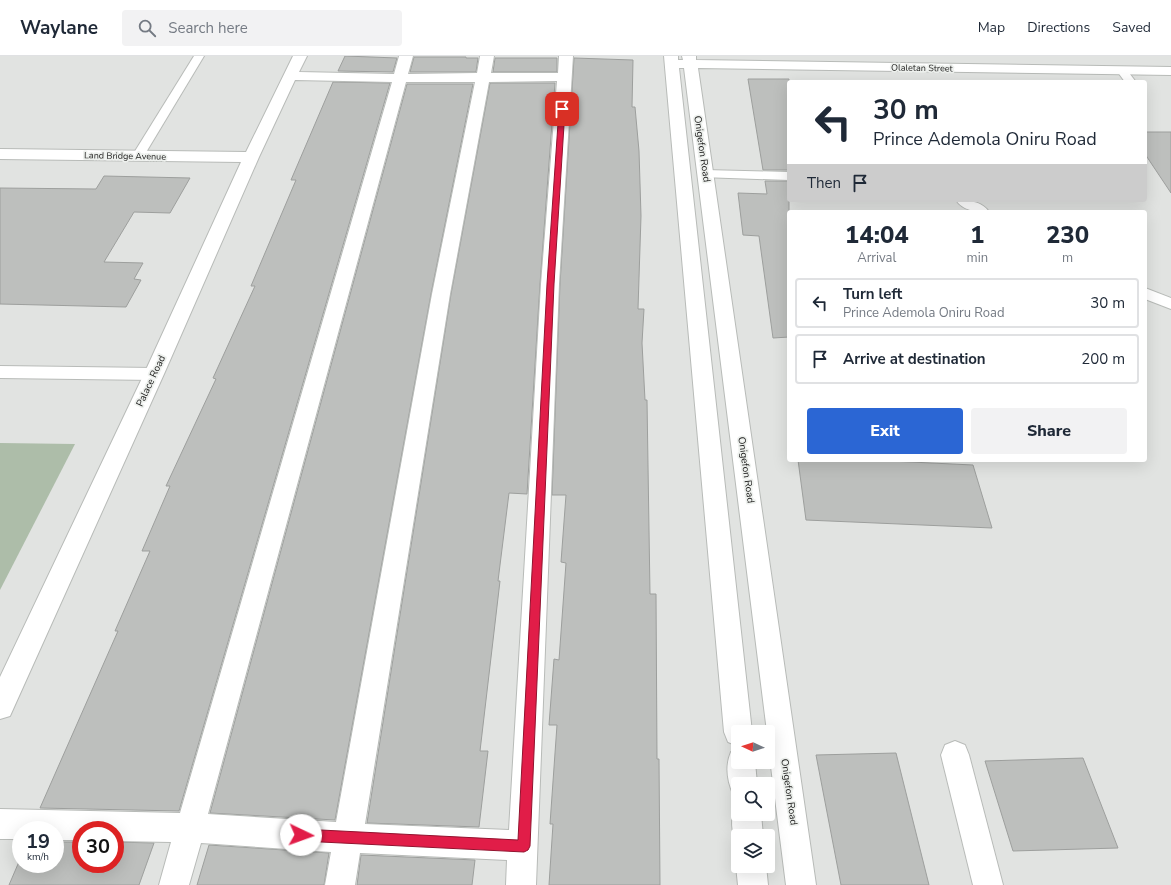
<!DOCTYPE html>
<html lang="en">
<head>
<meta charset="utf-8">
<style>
  body { margin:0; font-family:"Nunito Sans",sans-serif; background:#f2f2f3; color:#1f2937; height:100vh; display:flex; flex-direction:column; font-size:15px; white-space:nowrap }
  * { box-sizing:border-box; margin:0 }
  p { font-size:13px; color:#747a83 }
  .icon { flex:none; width:22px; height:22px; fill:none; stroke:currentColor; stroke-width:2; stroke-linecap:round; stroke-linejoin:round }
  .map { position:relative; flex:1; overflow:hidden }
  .details { position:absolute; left:787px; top:154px; width:360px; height:252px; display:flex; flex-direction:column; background:#fff; border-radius:4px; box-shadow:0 4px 16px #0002 }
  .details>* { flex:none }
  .banner { position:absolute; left:787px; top:24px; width:360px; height:122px; border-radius:4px; box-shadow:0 4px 16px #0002; background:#fff; color:#1f2937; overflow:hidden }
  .needle { width:26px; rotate:273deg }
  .controls { position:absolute; left:731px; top:669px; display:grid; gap:8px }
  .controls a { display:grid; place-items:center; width:44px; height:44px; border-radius:4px; background:#fff; box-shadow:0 4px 16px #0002; font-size:20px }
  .speed { position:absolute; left:12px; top:765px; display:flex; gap:8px; font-size:20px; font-weight:700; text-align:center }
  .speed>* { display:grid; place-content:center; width:52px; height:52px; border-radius:50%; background:#fff; box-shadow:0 4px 16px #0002; line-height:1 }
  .speed small { font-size:10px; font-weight:400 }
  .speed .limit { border:6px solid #d22; background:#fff; color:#111 }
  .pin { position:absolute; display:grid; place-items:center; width:34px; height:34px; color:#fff; margin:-17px; border-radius:8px; box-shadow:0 2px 6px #0006 }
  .me { position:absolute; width:44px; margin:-22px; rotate:93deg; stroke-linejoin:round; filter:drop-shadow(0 0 3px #0008) }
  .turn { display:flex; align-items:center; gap:14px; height:84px; padding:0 20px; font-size:18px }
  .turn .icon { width:52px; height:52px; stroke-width:2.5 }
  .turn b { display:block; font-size:28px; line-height:34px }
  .then { display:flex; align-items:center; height:38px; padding:0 20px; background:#0003; gap:8px; font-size:15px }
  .eta { display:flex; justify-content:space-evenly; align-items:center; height:68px; text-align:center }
  .eta b { font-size:24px; font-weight:800; line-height:28px }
  .cta { display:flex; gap:8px; margin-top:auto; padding:8px 20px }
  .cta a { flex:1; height:46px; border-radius:4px; background:#2b66d4; color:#fff; font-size:16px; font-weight:800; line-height:46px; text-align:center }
  .cta a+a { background:#f2f2f3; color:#1f2937 }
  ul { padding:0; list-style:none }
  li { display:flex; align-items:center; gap:12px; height:50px; margin:0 8px 6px; padding:0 12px; border:2px solid #e0e1e3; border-radius:4px }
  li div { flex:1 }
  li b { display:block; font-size:15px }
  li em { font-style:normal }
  header { display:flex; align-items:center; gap:24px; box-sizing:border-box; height:56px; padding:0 20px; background:#fff; border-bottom:1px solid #e0e1e3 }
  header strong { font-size:19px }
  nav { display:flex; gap:22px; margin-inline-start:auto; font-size:14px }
  .search { width:280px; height:36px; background:#f2f2f3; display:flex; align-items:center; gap:10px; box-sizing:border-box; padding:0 14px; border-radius:4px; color:#747a83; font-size:15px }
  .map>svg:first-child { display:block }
  .green { fill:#adbda9 }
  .building { fill:#bdbfbd; stroke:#9d9f9d }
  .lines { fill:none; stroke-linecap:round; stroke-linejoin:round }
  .lane-casing { stroke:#b8bbb8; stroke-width:2 }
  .street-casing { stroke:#b8bbb8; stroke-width:2 }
  .lane { fill:#fff; fill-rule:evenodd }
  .street { fill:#fff; fill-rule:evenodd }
  .route { fill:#e11d48; stroke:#92132f }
  .labels { text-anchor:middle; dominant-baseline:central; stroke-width:3.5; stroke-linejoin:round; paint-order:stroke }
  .far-street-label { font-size:9px; fill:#20201f; stroke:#eef1ee }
  .street-label { font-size:10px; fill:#20201f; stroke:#eef1ee }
</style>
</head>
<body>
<header>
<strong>Waylane</strong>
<div class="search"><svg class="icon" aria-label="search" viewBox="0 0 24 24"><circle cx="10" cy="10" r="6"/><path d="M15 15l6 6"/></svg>Search here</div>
<nav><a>Map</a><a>Directions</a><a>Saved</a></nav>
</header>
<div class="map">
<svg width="1171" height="829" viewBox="0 0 1171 829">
  <rect width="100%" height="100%" fill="#e1e3e1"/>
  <polygon class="green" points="0,387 75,388 0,534"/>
  <g class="building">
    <polygon points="345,0 397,2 393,16 338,15"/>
    <polygon points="414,1 466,1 466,2 478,2 476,16 410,16"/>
    <polygon points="495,2 557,2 557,16 493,16"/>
    <polygon points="574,2 633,4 632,51 635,51 639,95 641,160 638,253 644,253 642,287 645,344 647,344 650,538 656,538 657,703 659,703 660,829 549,829 553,768 550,768 557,669 549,669 554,603 559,604 566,507 561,506 566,439 552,439 560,228"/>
    <polygon points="748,23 789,23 789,114 763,114"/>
    <polygon points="333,26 390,27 179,755 40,752 118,575 115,575 150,495 142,495 170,430 166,430 216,323 213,322 255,230 251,230 296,124 291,124"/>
    <polygon points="490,27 555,27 540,228 527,438 509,437 498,525 500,525 480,695 488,695 479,771 367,767 451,238"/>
    <polygon points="407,28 473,28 431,238 335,764 210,757"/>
    <polygon points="1145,76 1171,76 1171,137 1145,98"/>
    <polygon points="104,120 190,122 170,157 134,156 104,206 143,207 134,223 141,224 126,251 0,248 0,132 96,133"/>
    <polygon points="765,125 789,125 789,281 773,282 759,180 743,179 738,137 767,138"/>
    <polygon points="798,404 869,404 973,409 992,472 806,464"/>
    <polygon points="896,697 929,829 841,829 816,699"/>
    <polygon points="1083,702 1118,792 1013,795 985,705"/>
    <polygon points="55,786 81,786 81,808 115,808 115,786 154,787 139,829 9,829 21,801 21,808 55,808"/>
    <polygon points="209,789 329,797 324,829 197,829"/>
    <polygon points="361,799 475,804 472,829 357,829"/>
  </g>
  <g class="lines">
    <g class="lane-casing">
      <g id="lane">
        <polygon points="194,0 204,0 142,103 134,103 132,100"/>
        <polygon points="1122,12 1126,13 1136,26 1125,26 1117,15"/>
        <polygon points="705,114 789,116 789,124 701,121 699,118 701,115"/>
        <path d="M956,144C967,144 982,145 989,156C977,156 963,155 956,144Z"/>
        <polygon points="1145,232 1171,242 1171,253 1145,243"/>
        <polygon points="0,310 154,312 159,314 162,318 159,322 154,324 0,322"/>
      </g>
    </g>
    <g class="street-casing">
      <g id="street">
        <path d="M293,0H307L299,16L394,18L399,0H413L408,18L477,17L480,0H494L491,17H558L559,0H573L559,228L536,829H506L507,804L360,797L355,829H325L331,796L201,787L189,829H159L171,786L115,785V774H81V784H55V774H21V783H0V753L180,757L392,26L295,24L259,101L164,318L10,660L0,663V621L144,318L241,106L0,103V93L246,96ZM557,25L541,228L509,774L365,768L450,238L489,26ZM406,26H475L432,238L336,766L208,758Z"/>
        <polygon points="664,0 678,0 678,4 683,4 682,0 696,0 696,4 1171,11 1171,19 698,12 816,829 786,829 768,687 768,676 767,676 684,12 679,12 752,676 738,676 738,690 728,686 724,676"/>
        <polygon points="955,685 965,689 969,699 1003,829 973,829 941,699 945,689"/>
        <path d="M738,693V706H755L757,728H738V740L733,738C727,724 725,710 731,696Z"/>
        <path d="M738,747V758H761L763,780H738V791C731,777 730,761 736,748Z"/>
        <polygon points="738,805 738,810 766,810 768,829 738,829 736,810"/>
      </g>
    </g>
    <use href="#lane" class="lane"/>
    <use href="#street" class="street"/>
  </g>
  <polygon class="route" points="562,51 565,53 554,228 530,790 528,794 524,796 301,785 297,783 295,779 297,775 301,773 518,784 547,228 559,53"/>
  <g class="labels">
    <g class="far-street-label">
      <text transform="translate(922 12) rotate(1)">Olaletan Street</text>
      <text transform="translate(125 100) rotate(1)">Land Bridge Avenue</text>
    </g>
    <g class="street-label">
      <text transform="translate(702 93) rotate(82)">Onigefon Road</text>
      <text transform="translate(151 325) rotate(-65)">Palace Road</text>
      <text transform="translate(746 414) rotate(82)">Onigefon Road</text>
      <text transform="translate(789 736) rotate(82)">Onigefon Road</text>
    </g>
  </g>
</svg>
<div class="controls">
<a><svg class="needle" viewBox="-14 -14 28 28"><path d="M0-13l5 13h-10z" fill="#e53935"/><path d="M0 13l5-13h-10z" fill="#747a83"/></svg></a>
<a><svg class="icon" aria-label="search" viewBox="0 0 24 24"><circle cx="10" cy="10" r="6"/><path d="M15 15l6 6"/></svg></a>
<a><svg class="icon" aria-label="layers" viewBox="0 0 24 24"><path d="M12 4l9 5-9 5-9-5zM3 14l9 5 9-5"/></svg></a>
</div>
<div class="speed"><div>19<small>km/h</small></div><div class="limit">30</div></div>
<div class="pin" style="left:562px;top:53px;background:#d93025"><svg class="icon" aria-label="arrive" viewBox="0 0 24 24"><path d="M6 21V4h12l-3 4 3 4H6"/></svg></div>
<svg class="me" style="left:301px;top:779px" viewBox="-20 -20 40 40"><circle r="19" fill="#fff"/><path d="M0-13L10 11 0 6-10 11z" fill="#e11d48"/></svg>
<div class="banner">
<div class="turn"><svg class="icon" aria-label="left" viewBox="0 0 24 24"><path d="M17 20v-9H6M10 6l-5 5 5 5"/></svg><div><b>30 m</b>Prince Ademola Oniru Road</div></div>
<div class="then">Then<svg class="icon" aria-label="arrive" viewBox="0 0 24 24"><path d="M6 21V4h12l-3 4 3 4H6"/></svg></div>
</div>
<section class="details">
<div class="eta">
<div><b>14:04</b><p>Arrival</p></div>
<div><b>1</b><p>min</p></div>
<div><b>230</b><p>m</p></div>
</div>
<ul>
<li><svg class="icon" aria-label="left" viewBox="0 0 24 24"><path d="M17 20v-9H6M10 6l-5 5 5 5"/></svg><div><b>Turn left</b><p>Prince Ademola Oniru Road</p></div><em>30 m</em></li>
<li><svg class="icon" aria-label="arrive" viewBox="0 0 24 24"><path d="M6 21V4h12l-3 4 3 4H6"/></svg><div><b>Arrive at destination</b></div><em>200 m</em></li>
</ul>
<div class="cta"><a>Exit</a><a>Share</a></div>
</section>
</div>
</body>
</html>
